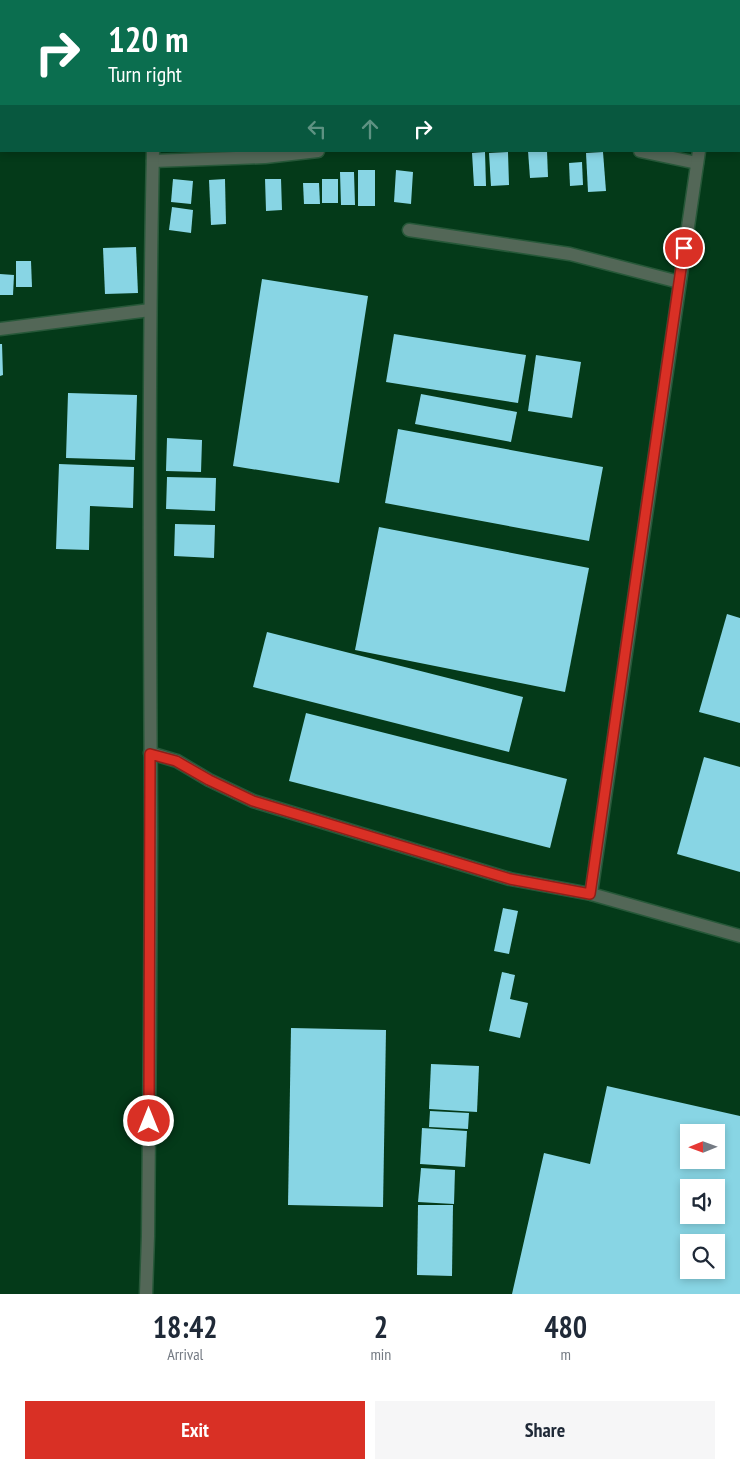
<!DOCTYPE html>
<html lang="en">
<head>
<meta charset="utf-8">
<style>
  body { margin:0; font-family:"PT Sans Narrow",sans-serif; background:#f6f6f7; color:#1f2937; height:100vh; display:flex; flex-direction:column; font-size:19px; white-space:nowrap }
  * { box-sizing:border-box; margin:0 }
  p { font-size:16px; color:#747a83 }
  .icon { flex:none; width:28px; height:28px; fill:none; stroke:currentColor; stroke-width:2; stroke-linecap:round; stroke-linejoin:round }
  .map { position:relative; height:1294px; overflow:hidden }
  .sheet { display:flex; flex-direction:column; background:#fff; flex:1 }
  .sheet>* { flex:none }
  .banner { position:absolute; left:0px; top:0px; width:740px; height:152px; box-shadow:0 2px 8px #0003; background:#0b6e4f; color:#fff; overflow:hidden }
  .needle { width:32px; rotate:269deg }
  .fabs { position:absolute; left:680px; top:1124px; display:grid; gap:10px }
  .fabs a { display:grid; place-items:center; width:45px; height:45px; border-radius:0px; background:#fff; box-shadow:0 2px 8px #0003; font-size:25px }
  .pin { position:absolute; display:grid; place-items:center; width:42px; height:42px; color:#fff; margin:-21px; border:2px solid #fff; border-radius:50%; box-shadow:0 1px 5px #0007 }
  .me { position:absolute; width:55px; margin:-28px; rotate:0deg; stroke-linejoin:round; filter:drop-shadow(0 0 4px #0008) }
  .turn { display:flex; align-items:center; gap:18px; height:105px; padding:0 25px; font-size:22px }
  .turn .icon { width:65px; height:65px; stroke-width:2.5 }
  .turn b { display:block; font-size:35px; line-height:42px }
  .lanes { display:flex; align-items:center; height:48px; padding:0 25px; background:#0003; justify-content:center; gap:25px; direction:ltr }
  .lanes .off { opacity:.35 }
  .eta { display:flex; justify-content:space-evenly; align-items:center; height:85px; text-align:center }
  .eta b { font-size:30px; font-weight:700; line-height:35px }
  .primary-button { display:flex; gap:10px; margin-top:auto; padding:10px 25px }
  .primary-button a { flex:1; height:58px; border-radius:0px; background:#d93025; color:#fff; font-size:20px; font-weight:700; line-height:58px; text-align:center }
  .primary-button a+a { background:#f6f6f7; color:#1f2937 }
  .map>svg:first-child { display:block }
  .building { fill:#88d5e4; fill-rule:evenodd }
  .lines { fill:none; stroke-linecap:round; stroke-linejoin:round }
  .minor-casing { stroke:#275839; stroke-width:15 }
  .minor { stroke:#536757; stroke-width:12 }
  .route-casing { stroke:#8d1f18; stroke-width:12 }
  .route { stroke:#d93025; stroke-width:9 }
</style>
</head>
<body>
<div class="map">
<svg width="740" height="1294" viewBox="0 0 740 1294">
  <rect width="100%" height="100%" fill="#043a19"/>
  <g class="building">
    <polygon points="528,151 547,151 548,177 530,178"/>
    <polygon points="485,152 486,186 474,186 472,153"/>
    <polygon points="508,152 509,185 491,186 489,153"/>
    <polygon points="603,152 606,191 588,192 586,153"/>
    <polygon points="582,162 583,185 570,186 569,163"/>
    <rect x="358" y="170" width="17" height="36"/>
    <polygon points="396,170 413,172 411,204 394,202"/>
    <polygon points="340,172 354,172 355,205 341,205"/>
    <polygon points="173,179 193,181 191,204 171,202"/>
    <polygon points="225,179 226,224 211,225 209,180"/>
    <polygon points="265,179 281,179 282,210 266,211"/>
    <rect x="322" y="179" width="16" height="24"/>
    <polygon points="303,183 319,183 320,204 304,204"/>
    <polygon points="172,207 193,210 191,233 169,230"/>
    <polygon points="136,247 138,293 105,294 103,248"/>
    <polygon points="16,261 31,261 32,287 16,287"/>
    <polygon points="0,274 14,275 13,295 0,295"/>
    <polygon points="262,279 368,296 339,483 233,466"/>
    <polygon points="394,334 526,355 518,403 386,382"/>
    <polygon points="0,344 2,344 3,375 0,376"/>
    <polygon points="536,355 581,362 572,418 528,411"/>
    <polygon points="68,393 137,395 135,460 66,458"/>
    <polygon points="421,394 517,412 511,442 415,424"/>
    <polygon points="398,429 603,467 589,541 385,503"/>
    <polygon points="167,438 202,440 201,472 166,471"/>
    <polygon points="59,464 134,467 133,508 90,506 89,550 56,549"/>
    <polygon points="167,477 216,478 215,511 166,509"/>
    <polygon points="175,524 215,525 214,558 174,556"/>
    <polygon points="379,527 589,568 565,692 355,650"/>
    <polygon points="727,614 740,618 740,723 699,712"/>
    <polygon points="267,632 523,697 509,752 253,687"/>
    <polygon points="306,713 567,779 550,848 289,781"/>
    <polygon points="704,757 740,767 740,872 677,854"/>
    <polygon points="503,908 518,911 509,954 494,951"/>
    <polygon points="502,972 515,975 510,999 528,1003 520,1038 489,1031"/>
    <polygon points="291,1028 386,1030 383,1207 288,1205"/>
    <polygon points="431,1064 479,1066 477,1112 429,1109"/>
    <path d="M607,1086L740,1116V1294H512L544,1153L590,1164ZM689,1132H716V1160H689ZM689,1188H716V1215H689ZM689,1242H716V1270H689Z"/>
    <polygon points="430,1111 469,1113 468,1129 429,1127"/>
    <polygon points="422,1128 467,1131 465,1167 420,1164"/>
    <polygon points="421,1168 455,1170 454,1204 418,1202"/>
    <polygon points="418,1205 453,1205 452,1276 417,1275"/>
  </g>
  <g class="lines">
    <g class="minor-casing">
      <g id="minor">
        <polyline points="156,1 156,0"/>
        <polyline points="725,1 726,0"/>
        <polyline points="640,151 697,163"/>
        <polyline points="699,151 591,894 740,936"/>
        <polyline points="153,161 265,157 318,151"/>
        <polyline points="409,230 570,254 679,282"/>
        <polyline points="0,329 150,310"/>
        <polyline points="150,753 177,761 209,780 253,801 510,879 591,894"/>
        <path d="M146,1294L148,1236C149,1102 151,967 151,833C150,606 148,378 153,151"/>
      </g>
    </g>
    <use href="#minor" class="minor"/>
  </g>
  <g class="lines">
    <g class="route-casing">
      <polyline id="route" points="149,1121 150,754 176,761 209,780 253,801 510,879 590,894 684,248"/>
    </g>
    <use href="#route" class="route"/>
  </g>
</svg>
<div class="fabs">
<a><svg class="needle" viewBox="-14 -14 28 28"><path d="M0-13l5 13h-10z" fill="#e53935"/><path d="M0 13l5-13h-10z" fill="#747a83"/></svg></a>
<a><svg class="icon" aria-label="sound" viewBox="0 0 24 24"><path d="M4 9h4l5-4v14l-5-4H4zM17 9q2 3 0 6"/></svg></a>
<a><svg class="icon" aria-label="search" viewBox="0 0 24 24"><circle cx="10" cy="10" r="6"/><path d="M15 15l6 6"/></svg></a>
</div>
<div class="pin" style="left:684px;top:248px;background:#d93025"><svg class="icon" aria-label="arrive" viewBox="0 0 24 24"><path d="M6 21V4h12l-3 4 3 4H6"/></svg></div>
<svg class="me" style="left:149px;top:1121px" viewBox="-20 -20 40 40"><circle r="17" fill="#d93025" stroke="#fff" stroke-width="3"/><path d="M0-11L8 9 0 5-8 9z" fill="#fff"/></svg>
<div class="banner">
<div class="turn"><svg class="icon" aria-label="right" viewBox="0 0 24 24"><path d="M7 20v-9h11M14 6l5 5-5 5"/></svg><div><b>120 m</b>Turn right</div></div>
<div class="lanes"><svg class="icon off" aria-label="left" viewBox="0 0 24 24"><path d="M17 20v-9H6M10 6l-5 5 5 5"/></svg><svg class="icon off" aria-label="ahead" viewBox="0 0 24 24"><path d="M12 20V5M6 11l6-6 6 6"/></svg><svg class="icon" aria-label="right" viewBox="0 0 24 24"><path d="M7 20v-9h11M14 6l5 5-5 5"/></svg></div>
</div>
</div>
<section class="sheet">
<div class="eta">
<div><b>18:42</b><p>Arrival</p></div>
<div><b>2</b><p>min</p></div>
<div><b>480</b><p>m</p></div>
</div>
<div class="primary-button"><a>Exit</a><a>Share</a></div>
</section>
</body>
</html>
